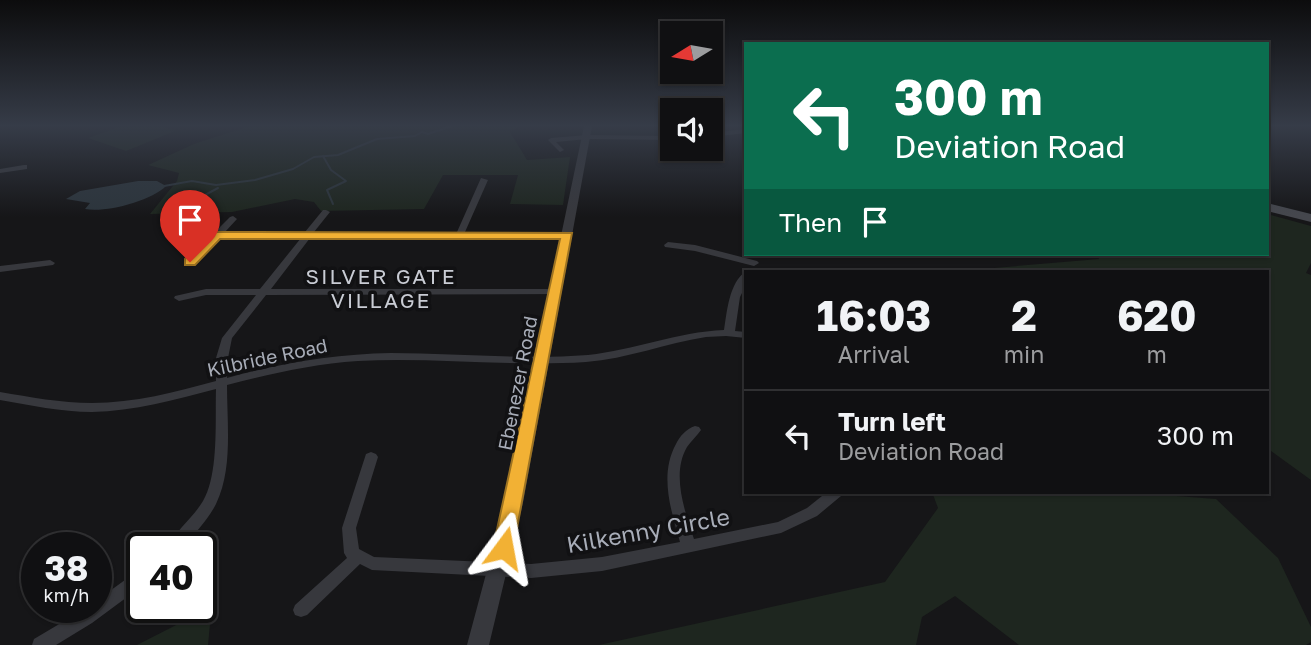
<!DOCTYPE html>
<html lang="en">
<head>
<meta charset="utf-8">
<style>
  body { margin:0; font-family:"Golos Text",sans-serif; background:#19191b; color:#f1f3f6; height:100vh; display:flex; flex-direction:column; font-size:26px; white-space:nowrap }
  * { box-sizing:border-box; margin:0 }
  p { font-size:23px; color:#9c9d9f }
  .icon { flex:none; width:38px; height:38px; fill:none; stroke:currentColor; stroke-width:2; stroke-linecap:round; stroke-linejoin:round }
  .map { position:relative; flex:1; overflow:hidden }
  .drawer { position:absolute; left:744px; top:270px; width:525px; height:224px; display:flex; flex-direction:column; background:#101012; border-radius:0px; box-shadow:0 2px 5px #0004,0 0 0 2px #303032 }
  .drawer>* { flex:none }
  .top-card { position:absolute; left:744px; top:42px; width:525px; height:214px; border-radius:0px; box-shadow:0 2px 5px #0004,0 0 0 2px #303032; background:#0b6e4f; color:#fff; overflow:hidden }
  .needle { width:46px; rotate:259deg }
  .fabs { position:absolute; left:660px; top:21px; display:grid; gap:14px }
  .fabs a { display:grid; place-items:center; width:63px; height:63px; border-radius:0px; background:#101012; box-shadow:0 2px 5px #0004,0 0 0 2px #303032; font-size:35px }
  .speed { position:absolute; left:21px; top:532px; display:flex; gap:14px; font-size:35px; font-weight:700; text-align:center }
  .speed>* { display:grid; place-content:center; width:91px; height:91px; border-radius:50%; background:#101012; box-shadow:0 2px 5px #0004,0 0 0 2px #303032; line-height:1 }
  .speed small { font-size:18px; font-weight:400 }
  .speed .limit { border:4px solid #111; border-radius:10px; background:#fff; color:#111 }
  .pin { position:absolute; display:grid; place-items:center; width:60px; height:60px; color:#fff; margin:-72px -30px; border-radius:50% 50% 50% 0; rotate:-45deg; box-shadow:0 0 7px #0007 }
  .pin .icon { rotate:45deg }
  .me { position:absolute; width:77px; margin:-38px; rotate:13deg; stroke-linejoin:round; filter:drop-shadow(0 0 5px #0008) }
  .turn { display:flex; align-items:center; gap:24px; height:147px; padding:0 35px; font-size:32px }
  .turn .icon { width:91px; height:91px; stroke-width:2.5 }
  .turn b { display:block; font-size:49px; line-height:60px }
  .then { display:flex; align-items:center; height:66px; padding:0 35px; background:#0003; gap:14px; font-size:26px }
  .eta { display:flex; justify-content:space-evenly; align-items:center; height:119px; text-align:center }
  .eta b { font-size:42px; font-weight:700; line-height:49px }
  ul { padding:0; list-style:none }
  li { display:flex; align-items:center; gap:21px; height:91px; padding:0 35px; border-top:2px solid #303032 }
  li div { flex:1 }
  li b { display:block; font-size:26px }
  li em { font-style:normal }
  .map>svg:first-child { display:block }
  .green { fill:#1e261f }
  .water { fill:#2c353c }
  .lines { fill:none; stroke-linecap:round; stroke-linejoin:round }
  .stream-far1 { stroke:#2c353c; stroke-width:2 }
  .stream { stroke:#2c353c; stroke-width:2.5 }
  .minor { fill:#37383d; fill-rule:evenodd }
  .tertiary { fill:#37383d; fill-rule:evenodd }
  .secondary { fill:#45474d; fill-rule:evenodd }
  .route { fill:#f2b134; stroke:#9d7322; stroke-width:2 }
  .labels { text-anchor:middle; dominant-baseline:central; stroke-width:7; stroke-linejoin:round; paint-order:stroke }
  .street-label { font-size:19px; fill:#a8adb8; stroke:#111113 }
  .neighbourhood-label { font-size:21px; letter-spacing:2px; fill:#c9ccd4; stroke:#111113 }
  .near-street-label { font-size:23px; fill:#a8adb8; stroke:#111113 }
</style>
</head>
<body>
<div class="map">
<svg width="1311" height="645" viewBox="0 0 1311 645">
  <rect width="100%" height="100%" fill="#161618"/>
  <g class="green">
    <polygon points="121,126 160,126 175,131 126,151 88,138"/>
    <polygon points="249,126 519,126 510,132 527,160 570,157 563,205 510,204 518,175 443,175 424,209 321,211 314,202 295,199 232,212 150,214 177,181 179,173 148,165 194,144"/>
    <polygon points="1267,214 1311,226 1311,263 1306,273 1311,275 1311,480 1267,448 1267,271 959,271 1099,259 1097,254 1267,254"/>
    <polygon points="932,492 1125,492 1216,499 1278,558 1311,627 1311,642 1306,645 1019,645 955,596 922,617 916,645 599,645 885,582 938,508"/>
    <polygon points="188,619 210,624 208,645 137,645"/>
  </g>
  <path class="water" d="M138,181H157L166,186C151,201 106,213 85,209L90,203L66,199L80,191Z"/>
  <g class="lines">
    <g class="stream-far1">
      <polyline points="323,156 331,170 346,181 327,190 333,204"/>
      <polyline points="164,186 192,181 216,185 255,180 293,169 314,157 338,155 377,139 415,136 422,132 428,134 452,126"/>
      <polyline points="169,215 170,208 192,202 218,188"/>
    </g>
    <polyline class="stream" points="168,218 169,213"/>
    <g class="minor">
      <polygon points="746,129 746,133 710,137 710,133"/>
      <polygon points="587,135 672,136 672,140 587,139 556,142 564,150 560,152 548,140 551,138"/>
      <polygon points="24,165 27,165 27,169 0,173 0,169"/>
      <path d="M481,178L488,180L465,232H568L572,235L568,238H310L271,289H557L562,292L560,294L266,295L232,338L228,358L227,378C281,363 335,354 391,353C456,353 522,360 588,355C634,350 677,332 724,330C727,311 729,283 746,271V285L740,297L735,331L746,332V338L726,336L706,337C666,343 627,359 586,362C510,367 434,357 358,361C313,364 270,374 227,385C227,424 233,469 216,504C208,520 194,534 183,548H167C176,530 193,518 203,501C219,474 215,420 216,389C175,400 134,411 92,412C61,412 30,405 0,400V392C30,397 61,403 92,403C134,403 176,392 216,381V358L222,338L256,295H206L179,301L174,298L175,296L206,289H260L301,238H219L193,264H187L185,262L230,217L233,216L237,219L225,232H305L323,210H326L330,212L314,232H457Z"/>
      <polygon points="668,242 695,245 757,261 759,263 754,266 695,251 665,247 664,245"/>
      <polygon points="50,260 55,263 53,265 0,272 0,266"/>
      <path d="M695,426L699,427L701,430C697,436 691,441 687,447C671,474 685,512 694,539L778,522L807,508L827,492H843L841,496L817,516L781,533L602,571L531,578L372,570L360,564L307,615L301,617L295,615L293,610L295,605L347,558L344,553L342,528L366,454L371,452L376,454L378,457L356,528L359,549L374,557L531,564L602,557L680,542C671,510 659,475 676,444C680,436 686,429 695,426Z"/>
      <polygon points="142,570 142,586 92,623 56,645 32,645 34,639 88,607 96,607 96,601 136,572"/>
    </g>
    <polygon class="tertiary" points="584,126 592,126 523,503 489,645 467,645 505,503"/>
    <polygon class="secondary" points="1267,203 1311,214 1311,222 1267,211"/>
  </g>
  <linearGradient id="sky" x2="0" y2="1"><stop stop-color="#0c0c0d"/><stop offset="0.58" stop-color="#363c48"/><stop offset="1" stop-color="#363c48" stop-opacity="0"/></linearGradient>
  <rect width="1311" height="217" fill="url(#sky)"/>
  <polygon class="route" points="212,232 572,233 512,555 504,557 496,555 493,548 560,239 220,239 195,265 185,265 185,259"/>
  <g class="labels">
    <g class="street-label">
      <text transform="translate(267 357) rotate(-12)">Kilbride Road</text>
      <text transform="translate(517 383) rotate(-79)">Ebenezer Road</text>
    </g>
    <g class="neighbourhood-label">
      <text x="381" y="276">SILVER GATE<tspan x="381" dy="24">VILLAGE</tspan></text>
    </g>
    <g class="near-street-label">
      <text transform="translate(648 530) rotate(-10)">Kilkenny Circle</text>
    </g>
  </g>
</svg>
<div class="fabs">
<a><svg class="needle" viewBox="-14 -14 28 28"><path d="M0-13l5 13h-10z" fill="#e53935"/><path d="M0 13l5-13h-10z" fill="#9c9d9f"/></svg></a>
<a><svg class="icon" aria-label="sound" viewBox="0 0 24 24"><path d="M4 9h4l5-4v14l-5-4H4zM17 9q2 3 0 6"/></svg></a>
</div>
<div class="speed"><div>38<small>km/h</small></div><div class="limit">40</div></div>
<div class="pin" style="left:190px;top:262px;background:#d93025"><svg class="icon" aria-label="arrive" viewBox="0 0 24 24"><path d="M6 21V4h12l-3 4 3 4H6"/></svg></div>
<svg class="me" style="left:504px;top:548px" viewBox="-20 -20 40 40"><path d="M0-17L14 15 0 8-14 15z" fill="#f2b134" stroke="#fff" stroke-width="4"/></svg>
<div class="top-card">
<div class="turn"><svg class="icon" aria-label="left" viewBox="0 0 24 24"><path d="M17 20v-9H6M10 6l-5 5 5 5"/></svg><div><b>300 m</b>Deviation Road</div></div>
<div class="then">Then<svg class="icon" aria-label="arrive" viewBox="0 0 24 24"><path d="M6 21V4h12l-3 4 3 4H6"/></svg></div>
</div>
<section class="drawer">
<div class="eta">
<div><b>16:03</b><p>Arrival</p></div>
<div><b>2</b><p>min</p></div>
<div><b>620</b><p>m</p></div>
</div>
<ul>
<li><svg class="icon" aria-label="left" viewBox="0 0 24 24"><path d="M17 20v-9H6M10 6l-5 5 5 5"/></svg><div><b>Turn left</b><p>Deviation Road</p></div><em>300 m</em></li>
</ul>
</section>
</div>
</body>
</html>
